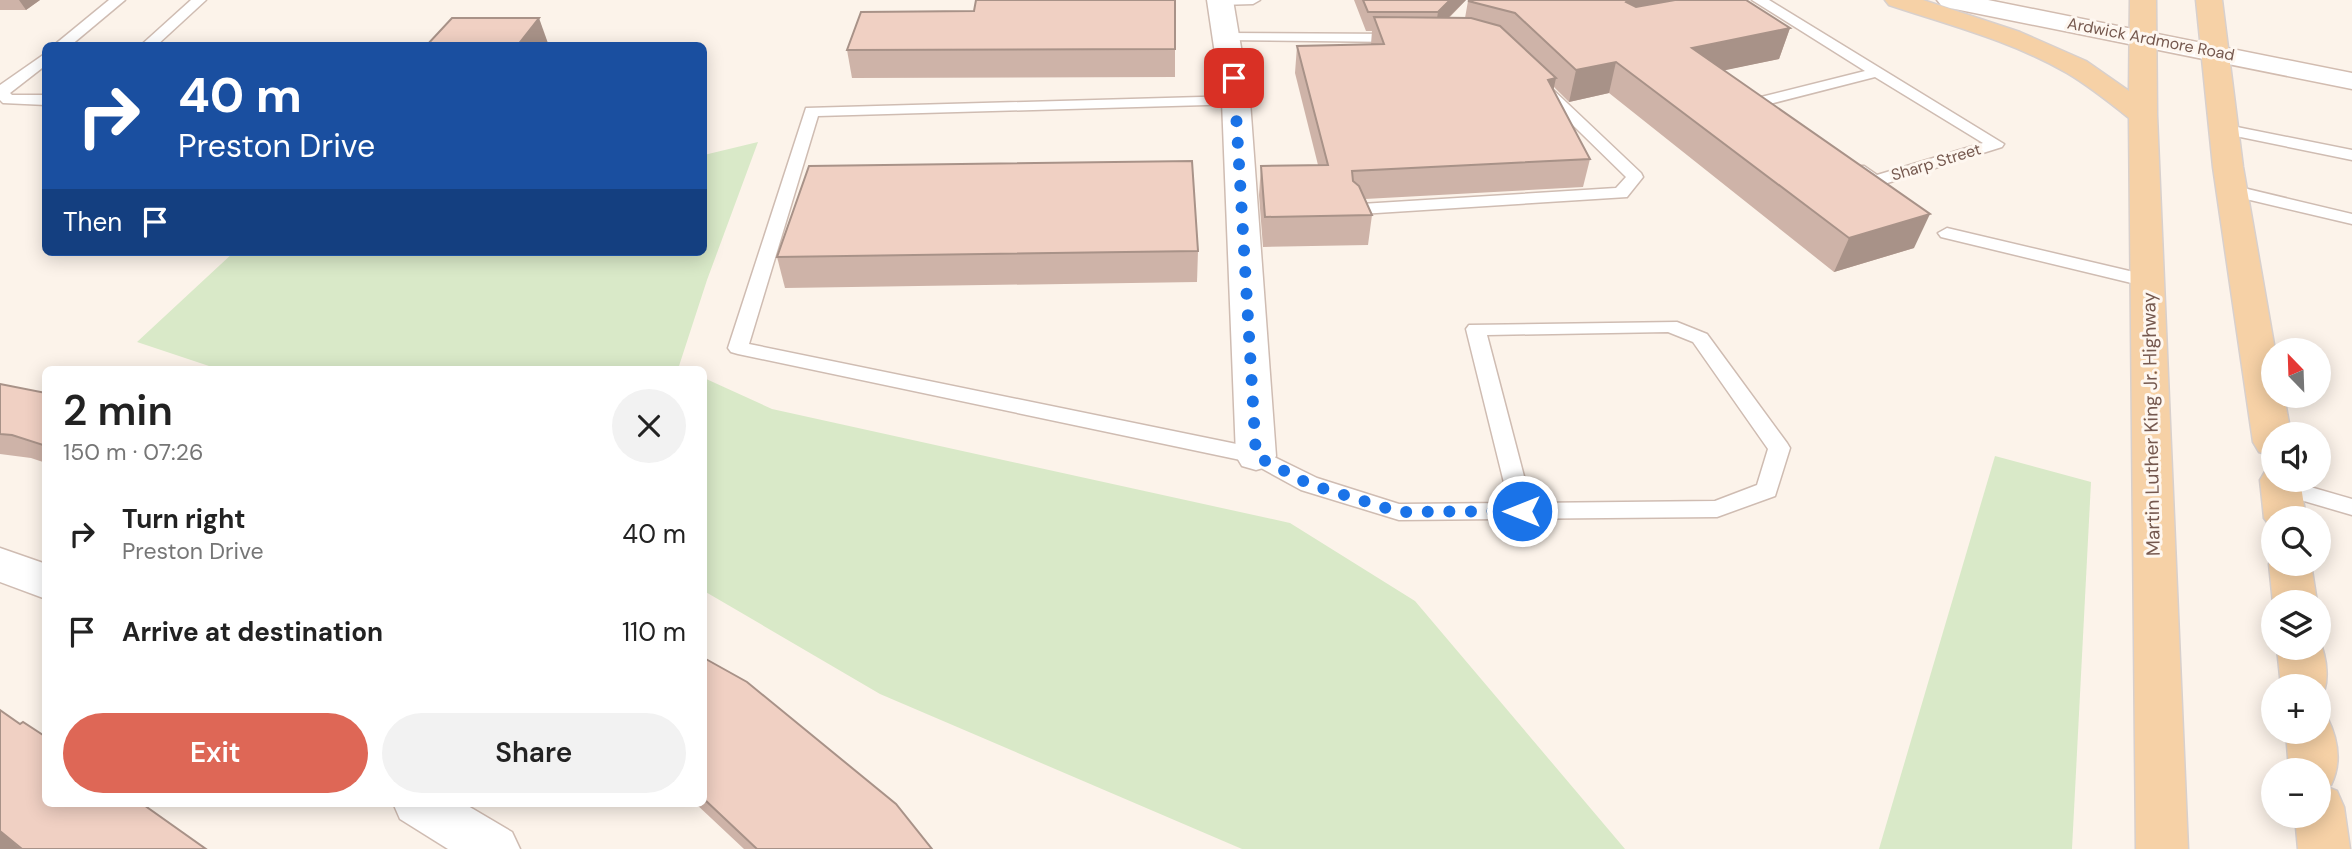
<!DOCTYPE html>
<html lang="en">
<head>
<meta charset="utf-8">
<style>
  body { margin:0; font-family:"DM Sans",sans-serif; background:#f2f2f2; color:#222; height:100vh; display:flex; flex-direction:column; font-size:26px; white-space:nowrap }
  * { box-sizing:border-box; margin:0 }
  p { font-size:23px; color:#767676 }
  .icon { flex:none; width:38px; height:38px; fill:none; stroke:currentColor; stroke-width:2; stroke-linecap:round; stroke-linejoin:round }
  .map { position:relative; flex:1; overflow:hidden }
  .details { position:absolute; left:42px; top:366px; width:665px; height:441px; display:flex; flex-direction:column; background:#fff; border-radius:10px; box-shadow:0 4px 18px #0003 }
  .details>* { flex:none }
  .banner { position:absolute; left:42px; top:42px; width:665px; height:214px; border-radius:10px; box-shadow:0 4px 18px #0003; background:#1a4fa0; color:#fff; overflow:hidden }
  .needle { width:46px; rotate:337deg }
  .controls { position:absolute; left:2261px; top:338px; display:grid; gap:14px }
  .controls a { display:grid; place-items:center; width:70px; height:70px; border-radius:50%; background:#fff; box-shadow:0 4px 18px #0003; font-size:35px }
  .pin { position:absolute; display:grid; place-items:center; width:60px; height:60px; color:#fff; margin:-30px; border-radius:14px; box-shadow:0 4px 10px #0006 }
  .me { position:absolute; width:77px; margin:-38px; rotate:270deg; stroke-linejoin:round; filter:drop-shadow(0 0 5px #0008) }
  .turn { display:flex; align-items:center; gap:24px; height:147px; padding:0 21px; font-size:32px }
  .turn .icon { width:91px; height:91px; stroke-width:2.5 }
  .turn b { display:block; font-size:49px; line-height:60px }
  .then { display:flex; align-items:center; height:66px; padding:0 21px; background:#0003; gap:14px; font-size:26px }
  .round { display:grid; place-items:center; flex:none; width:74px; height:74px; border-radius:37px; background:#f2f2f2 }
  .headline { display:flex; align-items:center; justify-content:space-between; height:119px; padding:0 21px }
  h1 { font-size:42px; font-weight:600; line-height:52px }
  .button { display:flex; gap:14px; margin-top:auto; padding:14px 21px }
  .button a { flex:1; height:80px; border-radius:42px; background:#de6756; color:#fff; font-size:28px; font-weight:600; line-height:80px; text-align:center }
  .button a+a { background:#f2f2f2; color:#222 }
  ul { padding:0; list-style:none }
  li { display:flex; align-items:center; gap:21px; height:98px; padding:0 21px }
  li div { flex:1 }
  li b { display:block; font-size:26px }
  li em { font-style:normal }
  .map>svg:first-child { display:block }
  .green { fill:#d9e9c8 }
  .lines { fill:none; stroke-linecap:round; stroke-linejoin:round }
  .lane-casing { stroke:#cfbcb2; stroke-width:3 }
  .street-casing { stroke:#cfbcb2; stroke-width:3 }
  .secondary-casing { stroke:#d2bcb0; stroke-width:3 }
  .primary-casing { stroke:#d8d0cd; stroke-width:3 }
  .lane { fill:#fff; fill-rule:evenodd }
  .street { fill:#fff; fill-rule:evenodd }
  .secondary { fill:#fff; fill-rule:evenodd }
  .primary { fill:#f6d1a6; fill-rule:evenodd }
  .wall { fill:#ceb3a8 }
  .shaded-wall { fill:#a89288 }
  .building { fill:#f0d0c3; stroke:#a89288; stroke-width:2 }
  .route { stroke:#1a73e8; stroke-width:12; stroke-dasharray:0 21.6 }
  .labels { text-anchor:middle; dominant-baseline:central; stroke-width:6; stroke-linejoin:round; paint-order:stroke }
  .far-street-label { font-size:16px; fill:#75584e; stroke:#fef7f0 }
  .street-label { font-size:19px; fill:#75584e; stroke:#fef7f0 }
</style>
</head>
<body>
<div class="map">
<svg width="2352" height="849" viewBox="0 0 2352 849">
  <rect width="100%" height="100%" fill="#fcf3ea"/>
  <g class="green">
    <polygon points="758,142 707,280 679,366 684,369 218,369 137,342 234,252 704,252 704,155"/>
    <polygon points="704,378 772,409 1290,523 1415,601 1625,849 1242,849 880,694 704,591"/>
    <polygon points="1995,456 2091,482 2072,849 1879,849"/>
  </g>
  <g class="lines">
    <g class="lane-casing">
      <g id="lane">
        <polygon points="109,0 125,0 70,46 53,46"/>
        <polygon points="191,0 206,0 156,46 140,46"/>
        <polygon points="1214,0 1260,0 1253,4 1220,5 1215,4"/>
        <path d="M1752,0H1769L2004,144L2002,147L1881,185C1870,187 1857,179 1850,170L1852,166H1864L1877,175L1983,143L1875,77L1758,107L1753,105L1750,102L1753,99L1865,71Z"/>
        <polygon points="1226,33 1399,34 1406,38 1399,42 1221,40 1221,34"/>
        <polygon points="46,53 46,65 10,93 12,95 46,95 46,105 3,103 0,100 0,85"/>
        <polygon points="1543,83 1548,85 1641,173 1643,177 1627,197 1361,214 1352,209 1361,204 1616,188 1626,177 1538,91 1535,88"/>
        <path d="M1236,96L1241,98L1244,101L1241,104L818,116L749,344L1256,448L1317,478L1399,504L1509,503L1466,329L1469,325L1677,322L1707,334L1787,443L1790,448L1775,496L1717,517L1399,520L1301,490L1250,462L738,354L731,352L728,348L806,108ZM1668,332L1693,342L1768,449L1757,485L1715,501L1531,503L1487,335Z"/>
        <polygon points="2222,124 2352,150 2352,160 2216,132 2214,129 2216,126"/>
        <polygon points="2231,185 2352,214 2352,224 2225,194 2223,190"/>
        <polygon points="1947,228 2155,277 2157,281 2148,287 1941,237 1938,233"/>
        <polygon points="2273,480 2286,480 2352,499 2352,515 2273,492 2270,486"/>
      </g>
    </g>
    <g class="street-casing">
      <g id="street">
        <polygon points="1207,0 1233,0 1250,101 1276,456 1270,466 1256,470 1242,466 1236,456 1222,101"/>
        <polygon points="0,548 46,564 46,599 0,582"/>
        <polygon points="393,803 463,803 512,832 520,849 448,849 400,819"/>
      </g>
    </g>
    <g class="secondary-casing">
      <polygon id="secondary" points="1937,0 1988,0 2352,73 2352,89 1950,8 1941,5"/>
    </g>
    <g class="primary-casing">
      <g id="primary">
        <path d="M1885,0H1923L2020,32L2086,61L2129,91L2130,0H2156L2157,115L2188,849H2136L2129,118C2109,102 2089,86 2067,73C2012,41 1949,25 1889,5Z"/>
        <polygon points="2196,0 2222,0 2243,167 2275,350 2273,396 2284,396 2291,434 2273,434 2273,456 2259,452 2253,442 2213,167"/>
        <polygon points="2273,468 2273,480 2300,480 2306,518 2273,518 2273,530 2264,518 2260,480 2266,470"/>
        <polygon points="2273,555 2273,564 2311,564 2317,602 2273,603 2269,564"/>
        <path d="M2319,640C2327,657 2331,686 2319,700V686H2281L2277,648H2319Z"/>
        <path d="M2319,714L2327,717C2338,739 2342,763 2331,785L2327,787L2337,791L2344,807L2350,849H2298L2295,816H2319V770H2289L2286,732H2319Z"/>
      </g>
    </g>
    <use href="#lane" class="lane"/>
    <use href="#street" class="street"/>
    <use href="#secondary" class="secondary"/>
    <use href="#primary" class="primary"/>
  </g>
  <g class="wall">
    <polygon points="0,0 40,0 26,10 0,10"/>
    <polygon points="1175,0 1175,77 852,78 847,50 974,11"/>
    <polygon points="1354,0 1466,0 1449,18 1465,18 1468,1 1790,28 1779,59 1724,70 1914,248 1834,272 1609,93 1569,102 1554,87 1553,90 1590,159 1583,187 1365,199 1372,215 1368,245 1263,247 1259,195 1261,166 1318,165 1295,73 1297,46 1371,44 1372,31 1366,31"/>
    <polygon points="1198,251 1197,282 785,288 777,257"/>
    <polygon points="0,384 46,393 46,463 31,458 0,454"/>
    <polygon points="704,658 932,849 744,849 695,803 704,803"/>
  </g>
  <g class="shaded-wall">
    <polygon points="19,0 40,0 26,10"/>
    <polygon points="1450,0 1466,0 1435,31 1438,12"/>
    <polygon points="1628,0 1708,0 1628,24 1626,2"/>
    <polygon points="539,18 549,46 517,46"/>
    <polygon points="1790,28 1779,59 1683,79 1692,48"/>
    <polygon points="1616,62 1609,93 1569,102 1576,70"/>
    <polygon points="1556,78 1550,106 1548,80"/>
    <polygon points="1930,214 1914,248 1834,272 1849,238"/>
    <polygon points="0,831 21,849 0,849"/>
  </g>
  <g class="building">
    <polygon points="976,0 1175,0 1175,49 847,50 861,12 974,11"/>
    <polygon points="1363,0 1450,0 1438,12 1368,12"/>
    <polygon points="1474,0 1628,0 1626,2 1636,7 1675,0 1746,0 1790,28 1692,48 1930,214 1849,238 1616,62 1576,70 1515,13 1468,1"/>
    <polygon points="1374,17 1471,18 1500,26 1556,78 1548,80 1590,159 1352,171 1353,181 1359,186 1372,215 1265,217 1261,166 1328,165 1297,46 1384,44"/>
    <polygon points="452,18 539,18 517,46 426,46"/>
    <polygon points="1192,161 1198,251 777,257 809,166"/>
    <polygon points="0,384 46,393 46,446 12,435 0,434"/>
    <polygon points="704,658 747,682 896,804 932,849 757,849 704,799"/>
    <polygon points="0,710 20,724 23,722 46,737 46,803 141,803 206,849 22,849 0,831"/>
  </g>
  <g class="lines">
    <polyline class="route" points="1234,78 1256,456 1309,484 1399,512 1522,511"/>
  </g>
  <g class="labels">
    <g class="far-street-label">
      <text transform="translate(2151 39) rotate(11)">Ardwick Ardmore Road</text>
      <text transform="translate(1936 162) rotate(-17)">Sharp Street</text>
    </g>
    <g class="street-label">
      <text transform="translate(2151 424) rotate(-91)">Martin Luther King Jr. Highway</text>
    </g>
  </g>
</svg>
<div class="controls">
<a><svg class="needle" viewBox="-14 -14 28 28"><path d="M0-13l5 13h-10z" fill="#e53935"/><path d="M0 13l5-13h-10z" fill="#767676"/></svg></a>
<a><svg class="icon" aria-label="sound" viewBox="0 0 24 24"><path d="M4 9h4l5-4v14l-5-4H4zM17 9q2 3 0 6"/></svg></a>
<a><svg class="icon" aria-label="search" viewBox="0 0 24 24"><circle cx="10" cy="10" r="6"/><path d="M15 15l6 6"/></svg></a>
<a><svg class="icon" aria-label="layers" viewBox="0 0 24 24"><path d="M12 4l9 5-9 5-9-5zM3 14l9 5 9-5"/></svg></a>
<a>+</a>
<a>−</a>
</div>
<div class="pin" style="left:1234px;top:78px;background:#d93025"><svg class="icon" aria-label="arrive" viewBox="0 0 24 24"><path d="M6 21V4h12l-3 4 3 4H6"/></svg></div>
<svg class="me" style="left:1522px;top:511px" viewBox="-20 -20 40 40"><circle r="17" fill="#1a73e8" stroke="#fff" stroke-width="3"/><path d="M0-11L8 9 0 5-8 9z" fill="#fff"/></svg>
<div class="banner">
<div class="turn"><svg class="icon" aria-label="right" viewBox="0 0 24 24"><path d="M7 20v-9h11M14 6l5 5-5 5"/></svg><div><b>40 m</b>Preston Drive</div></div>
<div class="then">Then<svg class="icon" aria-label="arrive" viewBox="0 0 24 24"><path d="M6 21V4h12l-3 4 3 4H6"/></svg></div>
</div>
<section class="details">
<div class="headline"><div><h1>2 min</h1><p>150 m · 07:26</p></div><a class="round"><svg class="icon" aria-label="close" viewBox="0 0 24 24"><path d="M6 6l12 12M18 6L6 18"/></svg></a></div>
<ul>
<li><svg class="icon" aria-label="right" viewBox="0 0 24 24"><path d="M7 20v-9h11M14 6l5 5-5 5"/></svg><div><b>Turn right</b><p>Preston Drive</p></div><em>40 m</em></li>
<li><svg class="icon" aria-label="arrive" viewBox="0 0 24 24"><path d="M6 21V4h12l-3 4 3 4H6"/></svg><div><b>Arrive at destination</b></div><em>110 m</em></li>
</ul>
<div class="button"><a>Exit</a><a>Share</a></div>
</section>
</div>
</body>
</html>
